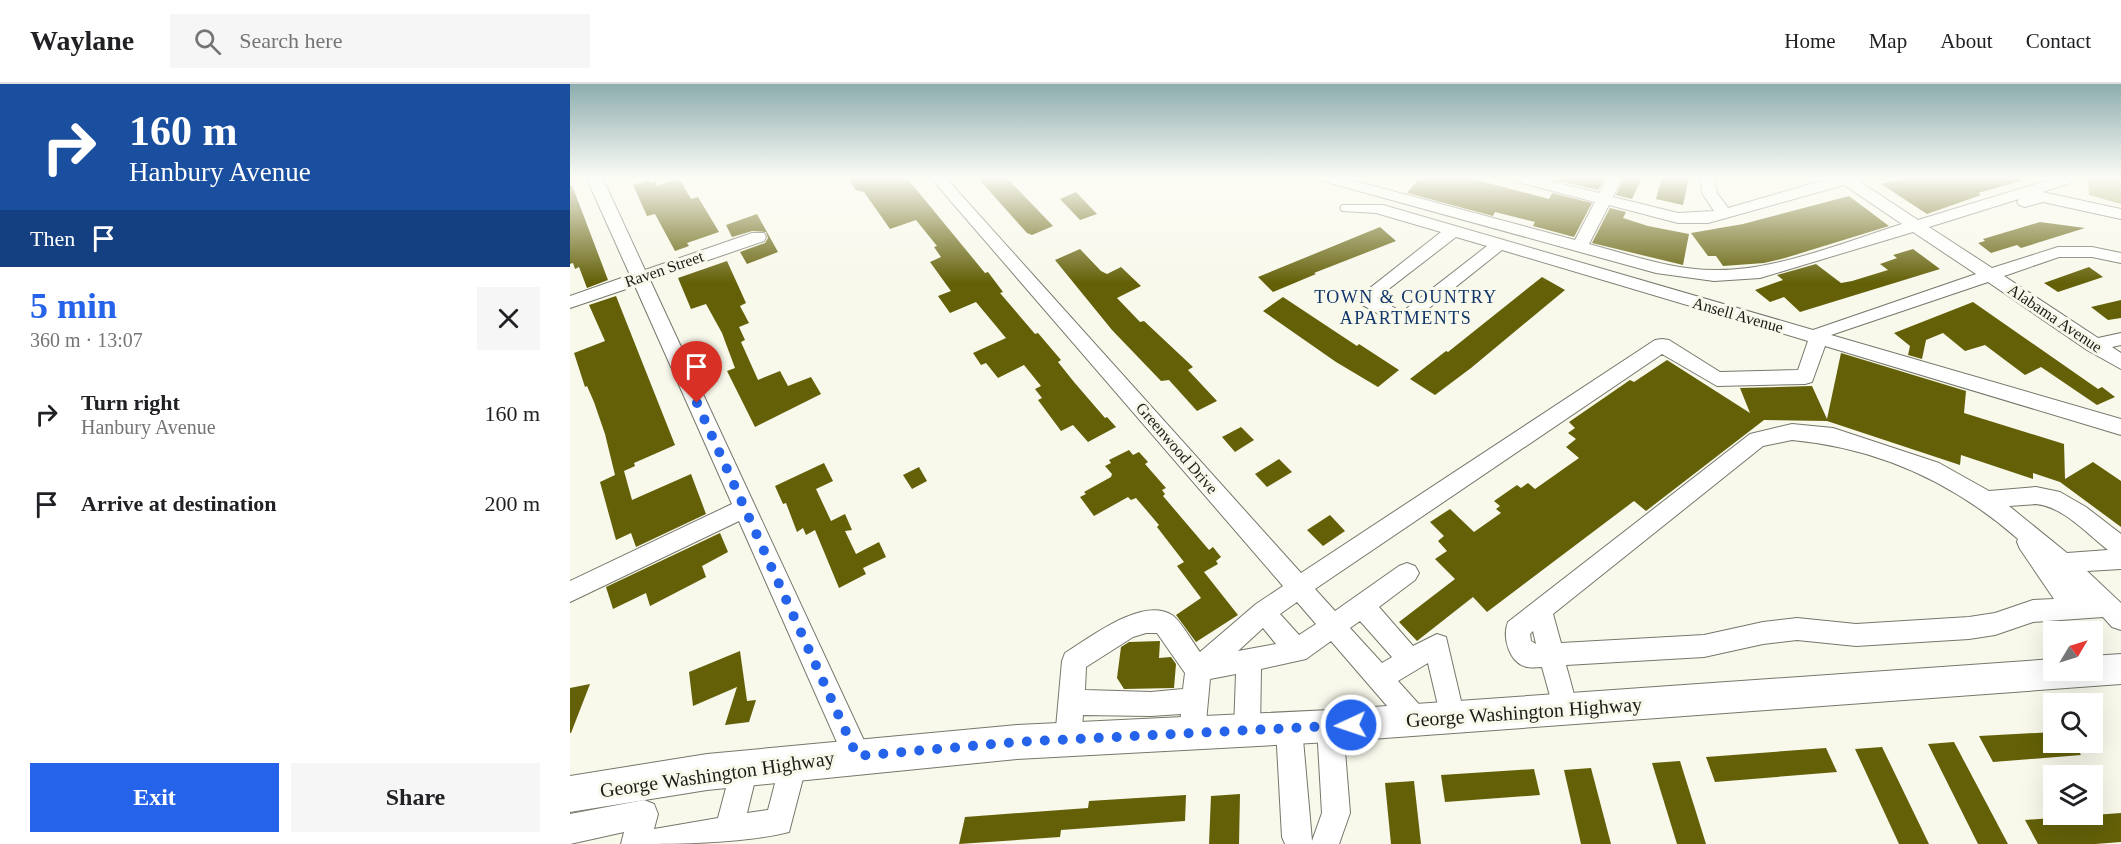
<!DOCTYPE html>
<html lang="en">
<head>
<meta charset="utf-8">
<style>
  body { margin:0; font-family:Georgia,serif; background:#f6f6f6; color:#202124; height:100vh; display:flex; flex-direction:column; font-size:22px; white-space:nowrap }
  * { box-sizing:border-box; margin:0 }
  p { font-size:20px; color:#757577 }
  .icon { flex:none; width:33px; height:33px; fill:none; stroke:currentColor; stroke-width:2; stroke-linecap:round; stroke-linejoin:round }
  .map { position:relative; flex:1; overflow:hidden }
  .drawer { display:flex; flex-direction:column; background:#fff; width:570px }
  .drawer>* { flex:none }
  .top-card { background:#1a4fa0; color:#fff; overflow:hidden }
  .needle { width:39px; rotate:52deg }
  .controls { position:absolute; left:1473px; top:537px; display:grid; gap:12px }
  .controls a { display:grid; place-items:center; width:60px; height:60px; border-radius:0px; background:#fff; box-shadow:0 6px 24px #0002; font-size:30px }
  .pin { position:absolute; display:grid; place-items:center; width:51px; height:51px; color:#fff; margin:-62px -26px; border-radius:50% 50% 50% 0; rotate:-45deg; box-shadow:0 0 6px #0007 }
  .pin .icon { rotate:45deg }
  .me { position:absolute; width:66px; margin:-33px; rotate:267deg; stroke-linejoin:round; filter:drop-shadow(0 0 4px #0008) }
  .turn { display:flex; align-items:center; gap:21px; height:126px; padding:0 30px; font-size:27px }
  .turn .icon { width:78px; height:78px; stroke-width:2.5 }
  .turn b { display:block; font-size:42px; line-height:51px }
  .then { display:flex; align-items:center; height:57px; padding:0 30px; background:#0003; gap:12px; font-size:22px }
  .round { display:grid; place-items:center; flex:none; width:63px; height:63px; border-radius:0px; background:#f6f6f6 }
  .summary { display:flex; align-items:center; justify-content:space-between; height:102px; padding:0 30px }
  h1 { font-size:36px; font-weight:600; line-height:45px; color:#2563eb }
  .primary-button { display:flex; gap:12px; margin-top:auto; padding:12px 30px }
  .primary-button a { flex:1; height:69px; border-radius:0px; background:#2563eb; color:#fff; font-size:24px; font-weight:600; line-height:69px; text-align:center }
  .primary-button a+a { background:#f6f6f6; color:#202124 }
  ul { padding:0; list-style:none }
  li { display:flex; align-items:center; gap:18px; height:90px; padding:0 30px }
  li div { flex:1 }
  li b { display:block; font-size:22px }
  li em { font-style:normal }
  header { display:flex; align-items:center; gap:36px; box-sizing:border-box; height:84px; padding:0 30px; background:#fff; border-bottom:2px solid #e0e0e0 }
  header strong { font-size:28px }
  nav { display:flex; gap:33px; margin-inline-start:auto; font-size:21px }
  .search { width:420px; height:54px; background:#f6f6f6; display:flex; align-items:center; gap:15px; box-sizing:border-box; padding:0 21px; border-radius:0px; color:#757577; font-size:22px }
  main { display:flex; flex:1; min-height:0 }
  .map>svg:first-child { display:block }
  .water { fill:#a5a357 }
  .building { fill:#636008 }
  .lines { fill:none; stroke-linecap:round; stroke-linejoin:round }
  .minor-casing { stroke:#76776b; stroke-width:2 }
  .major-casing { stroke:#76776b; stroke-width:2 }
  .minor { fill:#fff; fill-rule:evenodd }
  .major { fill:#fff; fill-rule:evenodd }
  .route { stroke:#2563eb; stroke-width:10; stroke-dasharray:0 18 }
  .labels { text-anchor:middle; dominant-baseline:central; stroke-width:6; stroke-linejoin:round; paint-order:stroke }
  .street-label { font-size:16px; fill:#1c1d18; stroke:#f8f8eb }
  .neighbourhood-label { font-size:18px; letter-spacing:1.5px; fill:#11366a; stroke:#f8f8eb }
  .near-street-label { font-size:20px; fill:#1c1d18; stroke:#f8f8eb }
</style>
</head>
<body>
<header>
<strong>Waylane</strong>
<div class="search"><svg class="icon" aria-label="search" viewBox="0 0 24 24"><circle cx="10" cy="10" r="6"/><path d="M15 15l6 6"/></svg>Search here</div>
<nav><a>Home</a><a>Map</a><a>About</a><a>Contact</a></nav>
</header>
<main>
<section class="drawer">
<div class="top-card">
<div class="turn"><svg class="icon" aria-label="right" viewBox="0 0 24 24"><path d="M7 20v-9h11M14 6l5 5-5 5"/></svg><div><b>160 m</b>Hanbury Avenue</div></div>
<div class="then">Then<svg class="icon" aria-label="arrive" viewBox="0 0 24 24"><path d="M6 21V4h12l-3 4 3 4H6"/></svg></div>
</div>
<div class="summary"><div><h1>5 min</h1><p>360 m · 13:07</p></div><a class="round"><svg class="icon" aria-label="close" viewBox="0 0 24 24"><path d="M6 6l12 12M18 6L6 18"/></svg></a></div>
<ul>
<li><svg class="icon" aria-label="right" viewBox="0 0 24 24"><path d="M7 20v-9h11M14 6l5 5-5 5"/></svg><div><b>Turn right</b><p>Hanbury Avenue</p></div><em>160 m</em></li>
<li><svg class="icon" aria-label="arrive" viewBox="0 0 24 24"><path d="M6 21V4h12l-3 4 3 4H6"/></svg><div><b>Arrive at destination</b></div><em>200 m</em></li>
</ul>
<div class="primary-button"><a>Exit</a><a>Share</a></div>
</section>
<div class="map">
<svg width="1551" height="760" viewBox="0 0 1551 760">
  <rect width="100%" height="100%" fill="#f8f8eb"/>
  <polygon class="water" points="1523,93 1551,93 1551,120 1519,111 1518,94"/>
  <g class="building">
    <polygon points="277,93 336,93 415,189 418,188 433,208 430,209 465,250 468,249 491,276 488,278 504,298 535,334 537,333 546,343 518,358 503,341 491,347 468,316 472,314 465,305 471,302 454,281 428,294 416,279 411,281 403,269 436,254 406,218 380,229 368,212 381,207 360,178 371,173 364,163 367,162 346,136 320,145 294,108 286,106"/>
    <polygon points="407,93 436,93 483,142 462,151 457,149"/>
    <polygon points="850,93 896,93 979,115 982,109 1022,119 1004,153 963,142 965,138 925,128 923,132 837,109"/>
    <polygon points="992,93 1036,93 1028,106 989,97"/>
    <polygon points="1054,93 1072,93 1062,115 1046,111"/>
    <polygon points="1092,93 1119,93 1113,121 1086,115"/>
    <polygon points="1339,93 1450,93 1451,97 1408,109 1411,111 1357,130 1311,100"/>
    <polygon points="109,94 121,115 128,113 149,148 117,159 119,162 105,167 85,130 77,132 63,101 79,96 80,99 86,97 87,102"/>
    <polygon points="2,101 38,196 17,204 9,183 5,185 3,179 0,180 0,102"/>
    <polygon points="506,108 527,130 510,136 490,115"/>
    <polygon points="1279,112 1319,142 1215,174 1194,179 1153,182 1146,172 1138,172 1121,149 1173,140"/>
    <polygon points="1040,124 1056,128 1053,134 1078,142 1119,150 1113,181 1022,159"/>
    <polygon points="187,130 208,168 177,180 170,168 195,159 198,154 196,148 182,147 162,153 156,141"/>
    <polygon points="1470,138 1515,144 1451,164 1447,161 1421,169 1408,159 1415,157 1413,155"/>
    <polygon points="810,143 826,157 744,189 746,190 703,208 688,193"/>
    <polygon points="510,165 531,187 537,190 551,183 571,202 547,214 570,238 574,237 623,283 618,286 647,317 627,327 599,296 591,297 542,246 485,176"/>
    <polygon points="1343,165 1370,185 1230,228 1214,213 1200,218 1185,206 1213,196 1207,191 1246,180 1271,199 1282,197 1318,186 1310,180 1327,174 1323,171"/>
    <polygon points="157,177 176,219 170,222 179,239 169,243 175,256 171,258 188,296 210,287 218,302 241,293 251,310 185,343 157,287 165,284 152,249 136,220 121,225 108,194"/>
    <polygon points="1519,183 1533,193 1488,208 1474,199"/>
    <polygon points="972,193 995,206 901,284 865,311 840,295 876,267 878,268"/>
    <polygon points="46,212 105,361 64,379 65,382 54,387 62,416 121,390 136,430 66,463 61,449 46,456 30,398 45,391 35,350 24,318 17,302 15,303 4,269 35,257 19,221"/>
    <polygon points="713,213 787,262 789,260 829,286 808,303 766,278 693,227"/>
    <polygon points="1551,216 1551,234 1538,236 1521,223"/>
    <polygon points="1403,218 1528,305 1532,303 1545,313 1527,321 1471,283 1455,291 1415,261 1395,267 1373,249 1356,256 1352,275 1338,271 1340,262 1324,249"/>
    <polygon points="1271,269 1396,307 1394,329 1494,360 1495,395 1523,378 1551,397 1551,443 1490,398 1463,389 1463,395 1391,371 1390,381 1257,337 1194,336 1076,427 1064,417 917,528 903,513 847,557 829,538 885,495 865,475 877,467 868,457 874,452 860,438 880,425 904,448 931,429 926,425 930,422 924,417 947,401 951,404 958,399 965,405 1009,374 996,363 1006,355 998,349 1005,344 999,338 1060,296 1064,298 1097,276 1180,329 1170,304 1242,302 1257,335"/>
    <polygon points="671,343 684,356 665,368 652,353"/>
    <polygon points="559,366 563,371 569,368 578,378 575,380 596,404 592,406 595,410 593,412 639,466 643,463 651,473 646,477 648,480 634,488 668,531 626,558 606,531 631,514 607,482 614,478 587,443 589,441 566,414 561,416 558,413 524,432 510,413 516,410 514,408 541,393 542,390 535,382 541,379 539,376"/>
    <polygon points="709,375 722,388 697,403 685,390"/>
    <polygon points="254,379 263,397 246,405 261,437 275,430 282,446 275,447 286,470 309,458 316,473 293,484 296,490 269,504 245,446 236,451 233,444 227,448 216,419 213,420 205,402"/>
    <polygon points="349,383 357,397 342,405 333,391"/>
    <polygon points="760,431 775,447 753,462 737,446"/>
    <polygon points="150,449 158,468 132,482 136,493 80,522 76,509 43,525 36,503"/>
    <polygon points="590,557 589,574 601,573 606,580 604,604 554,605 547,594 551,563 559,558"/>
    <polygon points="170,567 177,617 186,616 179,638 155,641 167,603 123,622 119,588"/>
    <polygon points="20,600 1,649 0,649 0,604"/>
    <polygon points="1484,648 1484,658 1503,658 1511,671 1423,678 1409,652"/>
    <polygon points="1384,658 1438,760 1408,760 1358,660"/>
    <polygon points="1312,663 1359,760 1329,760 1285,665"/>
    <polygon points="1256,664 1267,688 1145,698 1136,673"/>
    <polygon points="1110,677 1136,760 1107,760 1082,679"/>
    <polygon points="1021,684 1041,760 1011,760 994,686"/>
    <polygon points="964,685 970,711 875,718 871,691"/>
    <polygon points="844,697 851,760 821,760 815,699"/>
    <polygon points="670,710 669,760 639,760 641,712"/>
    <polygon points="616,711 615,737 491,746 490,753 389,760 395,733 518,724 519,717"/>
    <polygon points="1551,729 1551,758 1525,760 1468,760 1455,736"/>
  </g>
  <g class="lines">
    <g class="minor-casing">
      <g id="minor">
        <polygon points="16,93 32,93 75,186 182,149 194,149 196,153 194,157 80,196 297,663 300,672 297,681 287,685 277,681 169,437 0,518 0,497 162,420 65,202 0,224 0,212 60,191"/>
        <path d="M360,93H375L731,489L1085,256L1092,255L1099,256L1150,288L1228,286L1238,257L932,166L839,240H827L789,219L786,215L871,148L806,129L772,127L770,124L772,121H813L1243,246L1406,190L1343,148L1190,194L1144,197L1086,189L749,96L747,93H770L1005,156L1025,118L940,96L938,93H962L1029,109L1038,93H1052L1043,113L1108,129L1144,127L1132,109L1130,93H1144L1147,109L1158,124L1265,93H1294L1289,97L1348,136L1489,93H1503L1505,95L1498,100L1472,108L1551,125V135L1473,118L1455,123L1449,121L1447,118L1449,115L1359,143L1422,184L1488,163H1522L1551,169V179L1522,173H1489L1434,192L1528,254L1551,249V261L1542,263L1551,269V285L1517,266L1418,198L1261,251L1551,335V351L1255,262L1242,298L1235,300L1147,302L1092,270L745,505L765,527L829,482L837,479L845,482L849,489L845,496L809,523L843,562L867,550L876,553L895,634L891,643L882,647L873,643L858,579L828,597L855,627L859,636L855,645L846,649L837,645L761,557L736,575L691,585L690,646L686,655L677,659L668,655L664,646L666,590L640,595L635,649L631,658L622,662L613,658L609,649L611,630L581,632L513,631L511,655L507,664L498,668L489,664L485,655L492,577L495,569C519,554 573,512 602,531C611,537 623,559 630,568L686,520L713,502ZM1274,101L1332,140C1275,158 1205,187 1145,186C1103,186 1060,171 1019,160L1039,121L1108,139H1138ZM886,153L917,162L832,228L807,214ZM727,518L746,540L729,551L710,530ZM790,537L822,573L812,579L780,544ZM693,544L706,560L668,567ZM576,549H587L615,589L613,605L581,608L515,606L516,583L563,553Z"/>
        <path d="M1222,340L1263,344L1369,379L1419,407L1466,403L1490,408L1516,423L1551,450V485L1517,487L1551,519V546L1542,543L1533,533L1463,538L1425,551L1399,555L1286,562L1227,556L1193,560L1134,573L996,581L1008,625L1004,634L995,637L986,634L972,583C967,583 961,584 957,583C939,579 932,553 938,538L1180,350ZM1222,356C1308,364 1383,398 1448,455L1447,458L1450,465L1484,515L1463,516L1425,529L1399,533L1286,540L1227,534L1193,538L1134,551L991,559L983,530L1193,362ZM1466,420C1494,423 1517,450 1538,466L1497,469L1439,422ZM963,547L966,560L961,557L960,550Z"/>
        <polygon points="760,629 769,633 773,642 780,729 769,760 715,760 712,753 706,644 710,635 719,631 728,635 732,644 742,757 752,729 747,642 751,633"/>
        <path d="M223,665L233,669L237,679L219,748C171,760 102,760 51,760L54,748L0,760V730L74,716L84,720L88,730L84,745L148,734L164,674L174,670L184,674L188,684L177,729L198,726L213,669Z"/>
      </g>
    </g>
    <g class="major-casing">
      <polygon id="major" points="1551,570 1551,600 760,658 447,675 137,706 0,728 0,692 137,670 447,641 760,626 1484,575 1484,586 1522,586 1522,572"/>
    </g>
    <use href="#minor" class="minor"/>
    <use href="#major" class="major"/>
  </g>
  <linearGradient id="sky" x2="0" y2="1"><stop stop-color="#8dadae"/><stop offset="0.47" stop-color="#fcfcf6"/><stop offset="1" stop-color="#fcfcf6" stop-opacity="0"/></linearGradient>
  <rect width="1551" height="199" fill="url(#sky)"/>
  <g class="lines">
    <polyline class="route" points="127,319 287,672 447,658 781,641"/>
  </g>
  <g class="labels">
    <g class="street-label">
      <text transform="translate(94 185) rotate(-19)">Raven Street</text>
      <text transform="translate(1168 231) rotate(16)">Ansell Avenue</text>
      <text transform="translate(1485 234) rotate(34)">Alabama Avenue</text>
      <text transform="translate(607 364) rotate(49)">Greenwood Drive</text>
    </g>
    <g class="neighbourhood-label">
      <text x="836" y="213">TOWN &amp; COUNTRY<tspan x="836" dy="21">APARTMENTS</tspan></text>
    </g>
    <g class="near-street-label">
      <text transform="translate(954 628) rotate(-4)">George Washington Highway</text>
      <text transform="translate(147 690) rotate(-8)">George Washington Highway</text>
    </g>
  </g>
</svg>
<div class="controls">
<a><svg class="needle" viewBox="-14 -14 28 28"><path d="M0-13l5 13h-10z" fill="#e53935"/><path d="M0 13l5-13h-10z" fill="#757577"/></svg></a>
<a><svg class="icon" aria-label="search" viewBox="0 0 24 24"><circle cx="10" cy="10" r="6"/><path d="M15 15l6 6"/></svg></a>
<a><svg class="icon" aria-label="layers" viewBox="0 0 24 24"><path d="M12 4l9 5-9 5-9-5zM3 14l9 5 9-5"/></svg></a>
</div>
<div class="pin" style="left:127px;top:319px;background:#d93025"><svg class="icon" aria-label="arrive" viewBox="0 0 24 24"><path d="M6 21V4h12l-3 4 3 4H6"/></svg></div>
<svg class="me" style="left:781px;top:641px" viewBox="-20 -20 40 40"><circle r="17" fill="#2563eb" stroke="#fff" stroke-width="3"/><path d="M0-11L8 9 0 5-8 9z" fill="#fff"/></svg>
</div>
</main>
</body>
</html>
